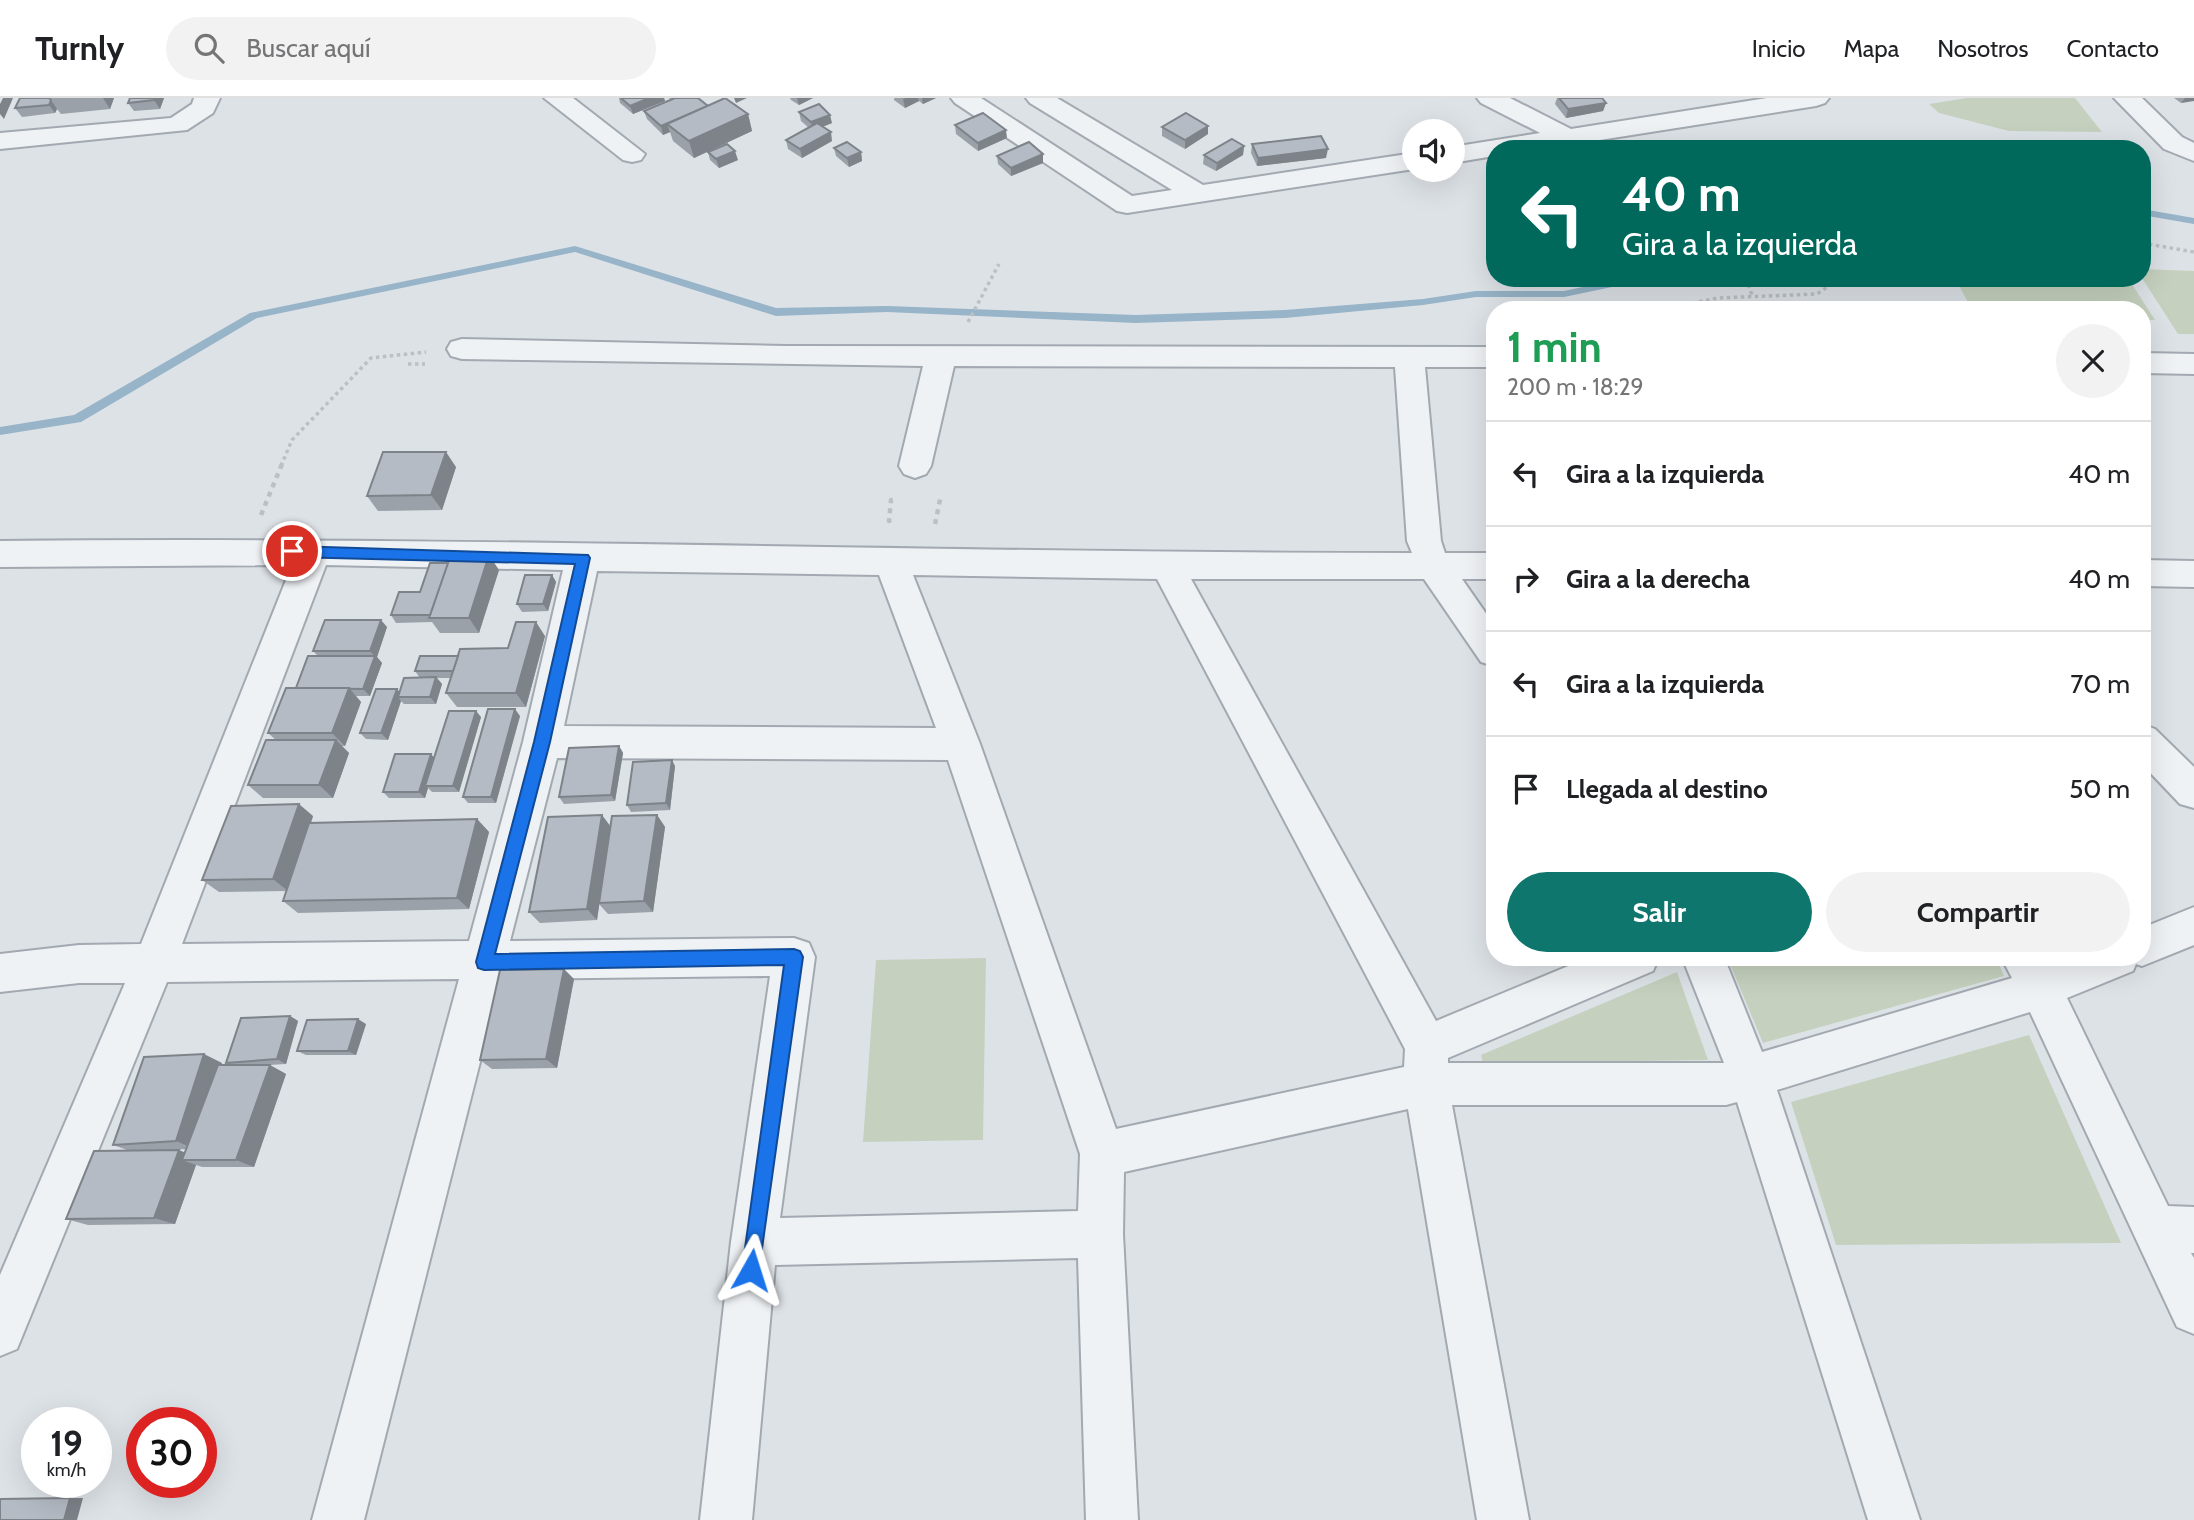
<!DOCTYPE html>
<html lang="es">
<head>
<meta charset="utf-8">
<style>
  body { margin:0; font-family:Cabin,sans-serif; background:#f2f2f2; color:#202124; height:100vh; display:flex; flex-direction:column; font-size:26px; white-space:nowrap }
  * { box-sizing:border-box; margin:0 }
  p { font-size:23px; color:#757577 }
  .icon { flex:none; width:38px; height:38px; fill:none; stroke:currentColor; stroke-width:2; stroke-linecap:round; stroke-linejoin:round }
  .map { position:relative; flex:1; overflow:hidden }
  .drawer { position:absolute; left:1486px; top:203px; width:665px; height:665px; display:flex; flex-direction:column; background:#fff; border-radius:28px; box-shadow:0 7px 28px #0002 }
  .drawer>* { flex:none }
  .banner { position:absolute; left:1486px; top:42px; width:665px; height:147px; border-radius:28px; box-shadow:0 7px 28px #0002; background:#00695c; color:#fff; overflow:hidden }
  .controls { position:absolute; left:1402px; top:21px; display:grid; gap:14px }
  .controls a { display:grid; place-items:center; width:63px; height:63px; border-radius:50%; background:#fff; box-shadow:0 7px 28px #0002; font-size:35px }
  .speed { position:absolute; left:21px; top:1309px; display:flex; gap:14px; font-size:35px; font-weight:700; text-align:center }
  .speed>* { display:grid; place-content:center; width:91px; height:91px; border-radius:50%; background:#fff; box-shadow:0 7px 28px #0002; line-height:1 }
  .speed small { font-size:18px; font-weight:400 }
  .speed .limit { border:10px solid #d22; background:#fff; color:#111 }
  .pin { position:absolute; display:grid; place-items:center; width:60px; height:60px; color:#fff; margin:-30px; border:4px solid #fff; border-radius:50%; box-shadow:0 2px 7px #0007 }
  .me { position:absolute; width:77px; margin:-38px; rotate:6deg; stroke-linejoin:round; filter:drop-shadow(0 0 5px #0008) }
  .turn { display:flex; align-items:center; gap:24px; height:147px; padding:0 21px; font-size:32px }
  .turn .icon { width:91px; height:91px; stroke-width:2.5 }
  .turn b { display:block; font-size:49px; line-height:60px }
  .round { display:grid; place-items:center; flex:none; width:74px; height:74px; border-radius:37px; background:#f2f2f2 }
  .headline { display:flex; align-items:center; justify-content:space-between; height:119px; padding:0 21px }
  h1 { font-size:42px; font-weight:700; line-height:52px; color:#1e9e55 }
  .action { display:flex; gap:14px; margin-top:auto; padding:14px 21px }
  .action a { flex:1; height:80px; border-radius:42px; background:#0f766e; color:#fff; font-size:28px; font-weight:700; line-height:80px; text-align:center }
  .action a+a { background:#f2f2f2; color:#202124 }
  ul { padding:0; list-style:none }
  li { display:flex; align-items:center; gap:21px; height:105px; padding:0 21px; border-top:2px solid #e0e0e0 }
  li div { flex:1 }
  li b { display:block; font-size:26px }
  li em { font-style:normal }
  header { display:flex; align-items:center; gap:42px; box-sizing:border-box; height:98px; padding:0 35px; background:#fff; border-bottom:2px solid #e0e0e0 }
  header strong { font-size:33px }
  nav { display:flex; gap:38px; margin-inline-start:auto; font-size:24px }
  .search { width:490px; height:63px; background:#f2f2f2; display:flex; align-items:center; gap:18px; box-sizing:border-box; padding:0 24px; border-radius:38px; color:#757577; font-size:26px }
  .map>svg:first-child { display:block }
  .green { fill:#c5d1be }
  .lines { fill:none; stroke-linecap:round; stroke-linejoin:round }
  .stream { fill:#97b4c8; fill-rule:evenodd }
  .street-casing { stroke:#a2a9b1; stroke-width:4 }
  .path-far1 { stroke:#bbc0c5; stroke-width:3.5; stroke-dasharray:3.5 3.5; stroke-linecap:butt }
  .path { stroke:#bbc0c5; stroke-width:4.5; stroke-dasharray:5 5; stroke-linecap:butt }
  .street { fill:#eff2f5; fill-rule:evenodd }
  .wall { fill:#9ba1a9; fill-rule:evenodd }
  .shaded-wall { fill:#7e8389 }
  .building { fill:#b4bbc4; stroke:#7e8389; stroke-width:2 }
  .route { fill:#1a73e8; stroke:#114b97; stroke-width:2 }
</style>
</head>
<body>
<header>
<strong>Turnly</strong>
<div class="search"><svg class="icon" aria-label="search" viewBox="0 0 24 24"><circle cx="10" cy="10" r="6"/><path d="M15 15l6 6"/></svg>Buscar aquí</div>
<nav><a>Inicio</a><a>Mapa</a><a>Nosotros</a><a>Contacto</a></nav>
</header>
<div class="map">
<svg width="2194" height="1422" viewBox="0 0 2194 1422">
  <rect width="100%" height="100%" fill="#dde2e7"/>
  <g class="green">
    <polygon points="1967,0 2075,0 2102,34 2009,33 1939,15 1929,6"/>
    <polygon points="2142,171 2194,173 2194,236 2178,236 2142,180"/>
    <polygon points="1955,180 2128,180 2155,222 2142,222 2142,212 1972,212"/>
    <polygon points="1727,859 1996,859 2004,878 1763,945"/>
    <polygon points="986,860 983,1042 863,1044 876,862"/>
    <polygon points="1677,874 1708,962 1483,965 1481,957"/>
    <polygon points="2029,937 2121,1145 1836,1147 1791,1004"/>
  </g>
  <g class="lines">
    <g class="stream">
      <polygon points="2142,111 2194,120 2194,126 2142,117"/>
      <polygon points="575,148 776,210 887,208 1136,217 1285,212 1423,201 1476,193 1564,193 1624,180 1646,180 1641,183 1564,199 1476,199 1423,207 1285,220 1136,225 887,214 776,218 575,154 257,220 81,324 0,337 0,329 74,317 250,215"/>
    </g>
    <g class="street-casing">
      <g id="street">
        <polygon points="194,0 220,0 213,15 187,32 0,51 0,35 171,20 192,6"/>
        <polygon points="544,0 573,0 645,56 641,62 632,64 623,62"/>
        <polygon points="951,0 981,0 1132,98 1172,92 1030,5 1026,0 1057,0 1203,87 1414,55 1414,71 1127,115 1117,113 955,5"/>
        <polygon points="1477,0 1510,0 1571,31 1767,0 1829,0 1825,5 1816,8 1568,47 1542,51 1494,51 1494,58 1452,65 1452,49 1540,35 1481,5"/>
        <polygon points="2114,0 2142,0 2182,39 2194,45 2194,63 2164,51"/>
        <path d="M462,241L785,248L1494,249V269H1425L1441,443L1445,455H1494V481H1462L1494,527V568L1481,564L1424,481H1191L1436,923L1590,859H1659L1653,873L1448,960V965H1724L1682,859H1724L1762,954L2012,880L2001,859H2045L2050,867L2070,859H2142V830L2194,809V847L2142,868L2136,866L2133,873L2067,900L2168,1108L2194,1109V1155H2191L2194,1160V1236L2177,1229L2030,914L1777,992L1920,1422H1868L1737,1004L1726,1007H1452L1529,1422H1477L1408,1011L1124,1074L1123,1136L1138,1422H1086L1078,1160L775,1167L752,1422H700L731,1144L770,878L501,881L364,1422H312L459,881L167,884L17,1251L0,1258V1177L125,885H79L0,894V856L79,847L141,846L292,467L0,469V443C470,438 941,455 1412,455L1407,443L1395,269L954,268L931,368L926,376L915,380L904,376L899,368L923,268L462,261L451,258L447,251L451,244ZM326,467L563,472L523,644L469,843L182,846ZM597,473L879,477L936,630L564,628ZM913,477L1157,481L1405,951L1404,969L1116,1031L980,646ZM557,660L948,662L1080,1056L1078,1113L780,1120L815,859L809,845L794,840L510,843Z"/>
        <polygon points="2142,255 2194,256 2194,276 2142,275"/>
        <polygon points="2142,462 2194,463 2194,489 2142,488"/>
        <polygon points="2142,626 2155,631 2194,669 2194,710 2180,706 2142,666"/>
      </g>
    </g>
    <g class="path-far1">
      <polyline points="2142,145 2194,154"/>
      <polyline points="1746,180 1752,197"/>
      <polyline points="1658,212 1718,200 1817,196 1840,180"/>
      <polyline points="968,224 999,166"/>
      <polyline points="408,266 425,266"/>
      <polyline points="281,368 292,342 371,260 426,254"/>
    </g>
    <g class="path">
      <polyline points="261,417 282,366"/>
      <polyline points="891,422 889,423 891,402 897,402"/>
      <polyline points="935,426 941,397"/>
    </g>
    <use href="#street" class="street"/>
  </g>
  <g class="wall">
    <polygon points="20,0 114,0 110,11 61,16 57,11 55,15 22,19 15,10"/>
    <polygon points="164,0 160,11 134,13 128,5"/>
    <polygon points="619,0 664,0 665,3 633,16 620,5"/>
    <polygon points="669,0 698,0 708,8 748,16 752,33 694,60 673,43 670,34 663,37 647,21 644,13 671,2"/>
    <polygon points="790,0 813,0 799,7 791,2"/>
    <polygon points="894,0 936,0 923,6 919,3 905,10 894,2"/>
    <polygon points="1557,0 1602,0 1606,5 1603,13 1566,20 1555,6"/>
    <polygon points="2174,0 2194,0 2181,5"/>
    <polygon points="799,14 832,25 822,29 832,43 802,60 788,51 786,42 809,30 801,23"/>
    <polygon points="955,27 1007,40 978,53 956,36"/>
    <polygon points="1162,29 1208,36 1185,51 1162,38"/>
    <polygon points="1252,46 1326,60 1257,68 1251,55"/>
    <polygon points="1244,48 1243,57 1216,73 1203,66 1204,57"/>
    <polygon points="834,50 861,54 862,63 849,69 836,58"/>
    <polygon points="708,54 738,62 719,70 710,62"/>
    <polygon points="1043,56 1043,65 1011,78 998,66 997,58"/>
    <polygon points="456,369 442,412 378,413 367,398"/>
    <polygon points="499,472 479,535 440,535 432,524 396,525 391,517 420,494"/>
    <polygon points="552,477 556,484 548,513 522,514 517,506"/>
    <polygon points="387,529 377,559 382,565 370,598 356,598 361,604 345,648 342,648 349,655 333,700 263,700 248,687 276,642 268,635 318,558 313,553"/>
    <polygon points="545,538 526,609 457,609 446,595 451,580 437,580 442,586 436,606 404,606 401,603 388,642 366,641 360,635 397,591 399,594 420,580 415,573 458,558 508,550"/>
    <polygon points="520,618 496,705 468,705 463,699"/>
    <polygon points="481,619 459,694 432,694 428,690 425,700 389,700 383,694 434,660"/>
    <polygon points="619,648 623,655 615,703 564,706 559,699"/>
    <polygon points="675,668 670,712 631,714 627,707"/>
    <polygon points="657,717 665,729 653,814 608,816 599,806 597,822 540,825 529,814 611,729"/>
    <polygon points="313,718 311,725 477,721 489,734 469,811 298,815 283,803 287,793 219,794 202,782"/>
    <polygon points="574,881 557,970 492,971 480,962"/>
    <path d="M290,918L298,923L286,966L269,967L286,976L254,1069H202L196,1067L175,1126L88,1127L66,1121L130,1053L113,1047L222,965V967H231L226,965ZM187,1051L185,1055L164,1052Z"/>
    <polygon points="366,926 356,957 306,957 297,953"/>
  </g>
  <g class="shaded-wall">
    <polygon points="3,0 13,0 4,21 0,16 0,6"/>
    <polygon points="103,0 114,0 110,11"/>
    <polygon points="155,0 164,0 160,11 154,2"/>
    <polygon points="649,0 664,0 665,3 633,16 630,8"/>
    <polygon points="734,0 747,0 736,5"/>
    <polygon points="797,0 813,0 799,7"/>
    <polygon points="906,0 918,0 919,3 905,10 903,1"/>
    <polygon points="922,0 936,0 923,6"/>
    <polygon points="2185,0 2194,0 2194,3 2181,5"/>
    <polygon points="51,2 57,11 55,15 49,7"/>
    <polygon points="1606,5 1603,13 1566,20 1568,11"/>
    <polygon points="708,9 667,26 670,34 663,37 661,28"/>
    <polygon points="748,16 752,33 694,60 689,43"/>
    <polygon points="830,17 832,25 812,33 811,24"/>
    <polygon points="1208,28 1208,36 1185,51 1185,42"/>
    <polygon points="1006,32 1007,40 978,53 978,45"/>
    <polygon points="831,34 832,43 802,60 800,51"/>
    <polygon points="1244,48 1243,57 1216,73 1217,65"/>
    <polygon points="1328,51 1326,60 1257,68 1258,60"/>
    <polygon points="735,53 738,62 719,70 716,61"/>
    <polygon points="861,54 862,63 849,69 847,60"/>
    <polygon points="1043,56 1043,65 1011,78 1011,70"/>
    <polygon points="446,354 456,369 442,412 431,397"/>
    <polygon points="489,457 499,472 479,535 469,520"/>
    <polygon points="552,477 556,484 548,513 543,506"/>
    <polygon points="381,522 387,529 377,559 382,565 370,598 363,591 375,559 370,553"/>
    <polygon points="536,524 545,538 526,609 516,595"/>
    <polygon points="436,579 442,586 436,606 430,599"/>
    <polygon points="349,590 361,604 345,648 332,635"/>
    <polygon points="397,591 403,598 398,599 401,603 388,642 381,635"/>
    <polygon points="515,611 520,618 496,705 491,699"/>
    <polygon points="476,613 481,619 459,694 453,688"/>
    <polygon points="336,642 349,655 333,700 319,687"/>
    <polygon points="619,648 623,655 615,703 611,697"/>
    <polygon points="431,656 437,663 425,688 428,690 425,700 419,694"/>
    <polygon points="672,662 675,668 670,712 666,705"/>
    <polygon points="299,706 313,718 288,793 273,781"/>
    <polygon points="602,717 611,729 597,822 587,811"/>
    <polygon points="657,717 665,729 653,814 644,803"/>
    <polygon points="477,721 489,734 469,811 457,800"/>
    <polygon points="564,871 574,881 557,970 546,961"/>
    <polygon points="290,918 298,923 286,966 277,961"/>
    <polygon points="358,921 366,926 356,957 348,953"/>
    <polygon points="204,956 222,965 195,1051 176,1043"/>
    <polygon points="270,967 286,976 254,1069 236,1062"/>
    <polygon points="179,1052 198,1060 182,1062 196,1067 175,1126 154,1120"/>
    <polygon points="70,1400 83,1400 77,1422 64,1422"/>
  </g>
  <g class="building">
    <polygon points="20,0 49,0 51,2 49,7 15,10"/>
    <polygon points="130,0 155,0 154,2 128,5"/>
    <polygon points="621,0 649,0 630,8"/>
    <polygon points="675,0 698,0 708,8 661,28 644,13"/>
    <polygon points="725,0 748,16 689,43 667,26"/>
    <polygon points="1559,0 1602,0 1606,5 1568,11"/>
    <polygon points="819,6 830,17 811,24 799,14"/>
    <polygon points="983,15 1006,32 978,45 955,27"/>
    <polygon points="1186,15 1208,28 1185,42 1162,29"/>
    <polygon points="817,25 831,34 800,51 786,42"/>
    <polygon points="1321,38 1328,51 1258,60 1252,46"/>
    <polygon points="1232,41 1244,48 1217,65 1204,57"/>
    <polygon points="847,44 861,54 847,60 834,50"/>
    <polygon points="1029,44 1043,56 1011,70 997,58"/>
    <polygon points="727,46 735,53 716,61 708,54"/>
    <polygon points="383,354 446,354 431,397 367,398"/>
    <polygon points="489,457 469,520 429,520 450,458"/>
    <polygon points="430,465 448,465 430,517 391,517 399,494 420,494"/>
    <polygon points="525,477 552,477 543,506 517,506"/>
    <polygon points="325,522 381,522 370,553 313,553"/>
    <polygon points="516,524 536,524 516,595 446,595 460,551 508,550"/>
    <polygon points="308,558 375,558 363,591 296,590"/>
    <polygon points="420,558 458,558 453,573 415,573"/>
    <polygon points="436,579 430,599 398,599 404,580"/>
    <polygon points="286,590 349,590 332,635 268,635"/>
    <polygon points="376,591 397,591 381,635 360,635"/>
    <polygon points="488,611 515,611 491,699 463,699"/>
    <polygon points="449,613 476,613 453,688 425,688"/>
    <polygon points="266,642 336,642 319,687 248,687"/>
    <polygon points="619,648 611,697 559,699 569,650"/>
    <polygon points="395,656 431,656 419,694 383,694"/>
    <polygon points="672,662 666,705 627,707 633,664"/>
    <polygon points="299,706 273,781 202,782 231,708"/>
    <polygon points="602,717 587,811 529,814 548,719"/>
    <polygon points="657,717 644,803 599,805 612,718"/>
    <polygon points="477,721 457,800 283,803 309,725"/>
    <polygon points="564,871 546,961 480,962 500,872"/>
    <polygon points="290,918 277,961 226,965 241,920"/>
    <polygon points="358,921 348,953 297,953 307,922"/>
    <polygon points="204,956 176,1043 113,1047 144,959"/>
    <polygon points="218,967 270,967 236,1062 182,1062"/>
    <polygon points="179,1052 154,1120 66,1121 94,1053"/>
    <polygon points="70,1400 64,1422 0,1422 0,1401"/>
  </g>
  <polygon class="route" points="292,448 588,457 590,460 550,644 495,856 794,851 800,853 803,859 758,1179 751,1182 744,1179 742,1172 784,867 484,872 478,870 476,864 534,644 575,466 292,459 285,453"/>
</svg>
<div class="controls">
<a><svg class="icon" aria-label="sound" viewBox="0 0 24 24"><path d="M4 9h4l5-4v14l-5-4H4zM17 9q2 3 0 6"/></svg></a>
</div>
<div class="speed"><div>19<small>km/h</small></div><div class="limit">30</div></div>
<div class="pin" style="left:292px;top:453px;background:#d93025"><svg class="icon" aria-label="arrive" viewBox="0 0 24 24"><path d="M6 21V4h12l-3 4 3 4H6"/></svg></div>
<svg class="me" style="left:751px;top:1172px" viewBox="-20 -20 40 40"><path d="M0-17L14 15 0 8-14 15z" fill="#1a73e8" stroke="#fff" stroke-width="4"/></svg>
<div class="banner">
<div class="turn"><svg class="icon" aria-label="left" viewBox="0 0 24 24"><path d="M17 20v-9H6M10 6l-5 5 5 5"/></svg><div><b>40 m</b>Gira a la izquierda</div></div>
</div>
<section class="drawer">
<div class="headline"><div><h1>1 min</h1><p>200 m · 18:29</p></div><a class="round"><svg class="icon" aria-label="close" viewBox="0 0 24 24"><path d="M6 6l12 12M18 6L6 18"/></svg></a></div>
<ul>
<li><svg class="icon" aria-label="left" viewBox="0 0 24 24"><path d="M17 20v-9H6M10 6l-5 5 5 5"/></svg><div><b>Gira a la izquierda</b></div><em>40 m</em></li>
<li><svg class="icon" aria-label="right" viewBox="0 0 24 24"><path d="M7 20v-9h11M14 6l5 5-5 5"/></svg><div><b>Gira a la derecha</b></div><em>40 m</em></li>
<li><svg class="icon" aria-label="left" viewBox="0 0 24 24"><path d="M17 20v-9H6M10 6l-5 5 5 5"/></svg><div><b>Gira a la izquierda</b></div><em>70 m</em></li>
<li><svg class="icon" aria-label="arrive" viewBox="0 0 24 24"><path d="M6 21V4h12l-3 4 3 4H6"/></svg><div><b>Llegada al destino</b></div><em>50 m</em></li>
</ul>
<div class="action"><a>Salir</a><a>Compartir</a></div>
</section>
</div>
</body>
</html>
